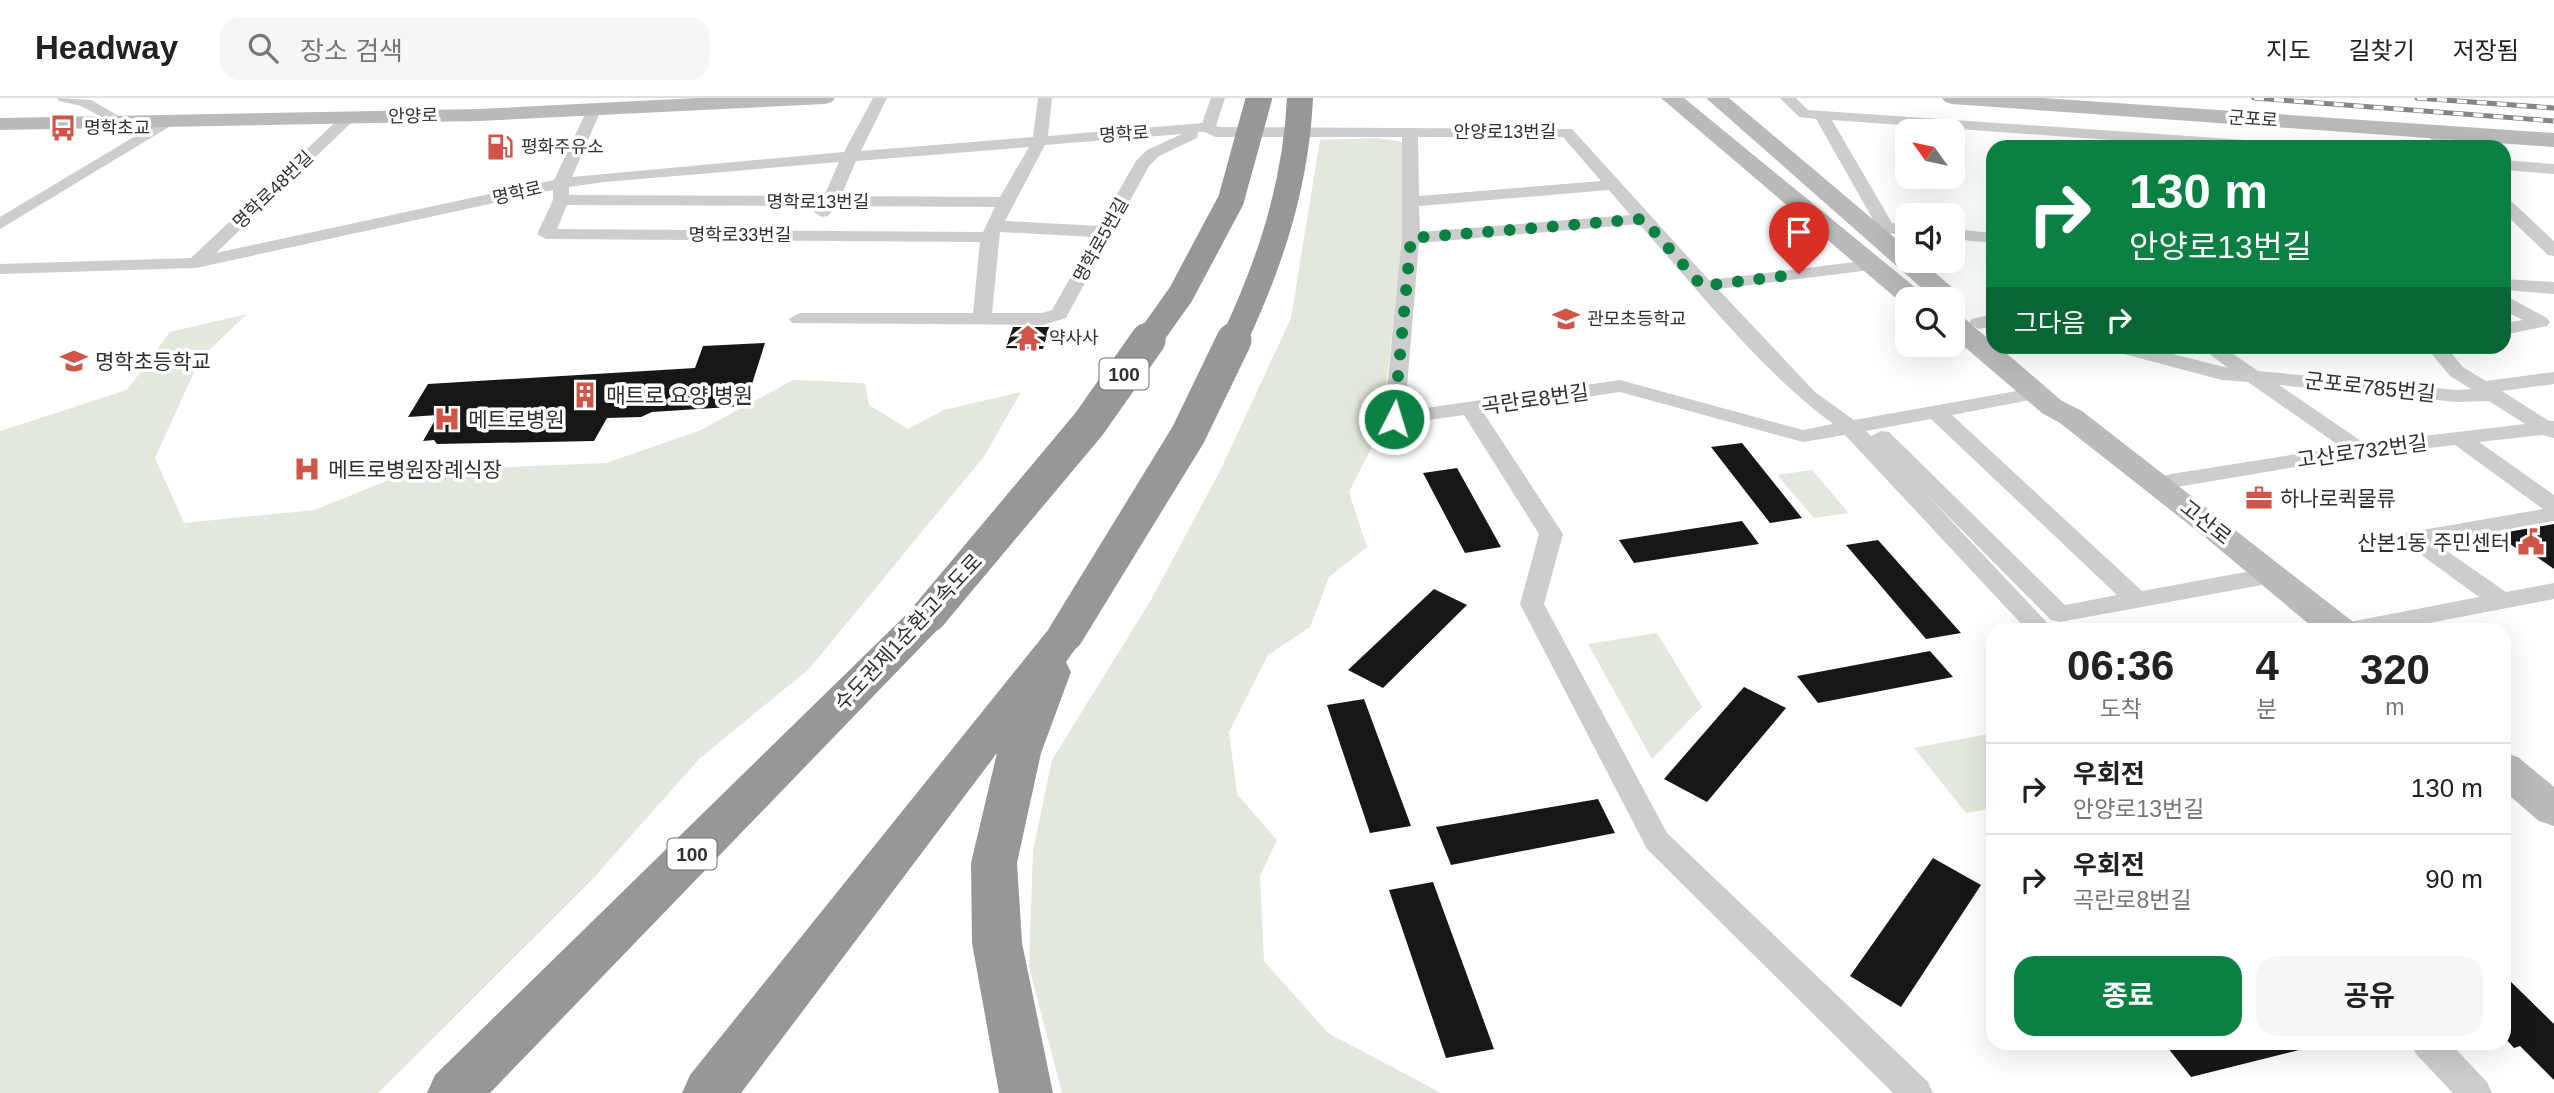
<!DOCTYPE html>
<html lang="ko">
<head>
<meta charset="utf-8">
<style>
  body { margin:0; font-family:Helvetica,"Noto Sans KR",sans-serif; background:#f6f6f6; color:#222; height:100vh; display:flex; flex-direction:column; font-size:26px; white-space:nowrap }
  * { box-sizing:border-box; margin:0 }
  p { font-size:23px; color:#767676 }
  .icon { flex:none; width:38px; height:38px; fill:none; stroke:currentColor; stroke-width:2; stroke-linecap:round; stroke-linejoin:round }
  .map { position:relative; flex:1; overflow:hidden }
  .drawer { position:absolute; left:1986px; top:525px; width:525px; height:427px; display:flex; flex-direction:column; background:#fff; border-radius:21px; box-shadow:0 7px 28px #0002 }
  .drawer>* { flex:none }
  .guide { position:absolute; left:1986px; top:42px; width:525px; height:214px; border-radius:21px; box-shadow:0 7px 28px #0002; background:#0b8043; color:#fff; overflow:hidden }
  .needle { width:46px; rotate:303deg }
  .buttons { position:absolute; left:1895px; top:21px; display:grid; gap:14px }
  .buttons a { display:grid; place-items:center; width:70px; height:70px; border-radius:14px; background:#fff; box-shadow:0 7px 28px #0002; font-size:35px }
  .pin { position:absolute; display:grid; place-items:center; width:60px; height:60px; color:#fff; margin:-72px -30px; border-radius:50% 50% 50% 0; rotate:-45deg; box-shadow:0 0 7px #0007 }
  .pin .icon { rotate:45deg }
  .me { position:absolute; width:77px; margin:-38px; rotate:5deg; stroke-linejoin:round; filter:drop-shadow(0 0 5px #0008) }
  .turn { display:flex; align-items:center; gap:24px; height:147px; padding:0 28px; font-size:32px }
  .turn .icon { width:91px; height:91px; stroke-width:2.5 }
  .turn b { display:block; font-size:49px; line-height:60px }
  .then { display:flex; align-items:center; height:66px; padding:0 28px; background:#0003; gap:14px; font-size:26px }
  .eta { display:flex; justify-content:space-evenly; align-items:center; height:119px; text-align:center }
  .eta b { font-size:42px; font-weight:700; line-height:49px }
  .button { display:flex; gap:14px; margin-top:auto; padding:14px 28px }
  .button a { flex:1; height:80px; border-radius:21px; background:#0b8043; color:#fff; font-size:28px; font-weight:700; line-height:80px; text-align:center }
  .button a+a { background:#f6f6f6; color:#222 }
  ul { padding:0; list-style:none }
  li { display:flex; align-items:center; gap:21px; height:91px; padding:0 28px; border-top:2px solid #e0e0e0 }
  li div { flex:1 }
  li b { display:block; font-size:26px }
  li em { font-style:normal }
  header { display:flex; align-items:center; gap:42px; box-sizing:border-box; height:98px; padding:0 35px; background:#fff; border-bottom:2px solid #e0e0e0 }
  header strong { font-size:33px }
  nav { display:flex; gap:38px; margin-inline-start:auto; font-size:24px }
  .search { width:490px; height:63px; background:#f6f6f6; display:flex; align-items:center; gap:18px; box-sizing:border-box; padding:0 24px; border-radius:21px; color:#767676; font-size:26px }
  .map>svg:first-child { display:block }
  .green { fill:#e2e8dd }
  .building { fill:#171717 }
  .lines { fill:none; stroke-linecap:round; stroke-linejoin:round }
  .street { fill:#cdcdcd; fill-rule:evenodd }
  .secondary { fill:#bababa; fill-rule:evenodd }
  .highway { fill:#979797; fill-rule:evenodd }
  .rail-casing { stroke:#858585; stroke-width:5 }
  .rail { stroke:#fff; stroke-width:3.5; stroke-dasharray:10; stroke-linecap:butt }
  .highway-bridge-far1 { stroke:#979797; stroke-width:26 }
  .highway-bridge { stroke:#979797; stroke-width:35 }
  .route { stroke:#0b8043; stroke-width:12; stroke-dasharray:0 21.6 }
  .labels { text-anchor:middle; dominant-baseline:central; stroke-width:7; stroke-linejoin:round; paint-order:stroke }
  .far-street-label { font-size:18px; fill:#303030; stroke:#fff }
  .far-poi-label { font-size:18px; fill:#303030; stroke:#fff; text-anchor:start }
  .shield { fill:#fff; stroke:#6e6e6e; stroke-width:2 }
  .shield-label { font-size:19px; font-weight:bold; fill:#303030 }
  .poi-label { font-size:21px; fill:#303030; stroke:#fff; text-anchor:start }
  .street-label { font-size:21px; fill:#303030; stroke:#fff }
</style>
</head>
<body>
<header>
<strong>Headway</strong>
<div class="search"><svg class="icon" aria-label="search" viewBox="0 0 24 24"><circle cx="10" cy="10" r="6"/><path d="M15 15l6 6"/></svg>장소 검색</div>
<nav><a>지도</a><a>길찾기</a><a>저장됨</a></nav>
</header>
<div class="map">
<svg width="2554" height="995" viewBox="0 0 2554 995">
  <rect width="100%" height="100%" fill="#fff"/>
  <g class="green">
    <polygon points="1377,40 1402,44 1403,144 1381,331 1349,394 1367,449 1329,479 1310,529 1268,557 1229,634 1237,696 1277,742 1260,778 1264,863 1328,935 1441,995 1062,995 1029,869 1033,753 1052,662 1151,502 1221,371 1291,220 1320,42"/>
    <polygon points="247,216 200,261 155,360 184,425 315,412 411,373 606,365 699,333 793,282 865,285 869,307 908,331 944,312 1021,294 985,357 809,571 699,661 590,784 378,995 0,995 0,333 127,292 170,234"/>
    <polygon points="1812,372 1849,415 1814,420 1777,377"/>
    <polygon points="1657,535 1702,609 1652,661 1588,546"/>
    <polygon points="1993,635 1993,710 1966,715 1914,650"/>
  </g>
  <g class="building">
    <polygon points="1013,229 1049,229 1043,251 1006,250"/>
    <polygon points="765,245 745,308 652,314 641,319 607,320 594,343 437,346 434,342 423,343 438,317 408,319 428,286 695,270 703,248"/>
    <polygon points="1742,345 1802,420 1770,425 1711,349"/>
    <polygon points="1457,370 1501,449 1465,455 1423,375"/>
    <polygon points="1742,423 1759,446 1634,465 1619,442"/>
    <polygon points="2554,426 2554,471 2534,457 2527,458 2496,436"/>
    <polygon points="1878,442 1961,535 1926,541 1846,447"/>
    <polygon points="1434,491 1467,507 1383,590 1348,572"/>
    <polygon points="1930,553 1953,579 1818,605 1797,578"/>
    <polygon points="1744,589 1786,610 1707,704 1664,681"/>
    <polygon points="1364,601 1411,728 1370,735 1327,607"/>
    <polygon points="1598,701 1615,735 1451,767 1436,729"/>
    <polygon points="1933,760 1981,787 1901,909 1850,878"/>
    <polygon points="1433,784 1494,951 1446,960 1389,792"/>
    <polygon points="2504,877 2554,926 2554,982 2520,948 2514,950 2504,939"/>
    <polygon points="2164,945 2298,945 2299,952 2191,979"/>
  </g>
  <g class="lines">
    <g class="street">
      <polygon points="57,0 91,2 129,24 126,27 116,27 81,8 59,3"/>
      <path d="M873,0H887L861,53L1033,39L1038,0H1052L1048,38L1202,25L1211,0H1225L1216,28L1219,29L1572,31L1709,182L1871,162L1877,163L1880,167L1877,171L1871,172L1718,191L1815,294L1854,322L2028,291L2035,293L2038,297L2035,301L1952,317L2142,493L2273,469L2282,472L2285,477L2282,482L2273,485L2060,524L2051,522L1926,396L2054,532H2027L1845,337L1803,344L1620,294L1483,314L1563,436L1544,506L1667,735L1928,984L1933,995H1893L1647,751L1520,506L1539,436L1464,317L1394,327L1387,325L1384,321L1402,140V39H1215L1205,34H1198L1197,40L1159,58L1149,68L1068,216L1066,220L1043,227L792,225L789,221L799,215H973L980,144L546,141L537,136L553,102V92L196,170L0,176V166L191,160L344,16L349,14L357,19L354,22L216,155L554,82L587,12L594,8L601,12L572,79L844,54ZM1182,36L1147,52L1136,63L1099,128L1005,123L1045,47ZM1418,39H1563L1601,83L1419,98ZM1029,49L1000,99L841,98L856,63ZM839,64L824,98L569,97V89L605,84ZM1609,92L1630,117L1420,134L1419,108ZM567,107L818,108L814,114L822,119L828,118L836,108L995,109L983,134L557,131ZM1639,126C1700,194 1759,271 1833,326L1803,332L1620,282L1405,313L1419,145ZM1000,134L1093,139L1052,212L1042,215H992ZM1931,321L2117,497L2065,507L1889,334L1881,333L1871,338L1866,333Z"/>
      <polygon points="1780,0 1796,0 1808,12 2275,44 2283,49 2209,49 1832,22 1892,125 1908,127 1908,137 1886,135 1870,138 1861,133 1864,129 1876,127 1816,21 1799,19"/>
      <polygon points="169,18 177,23 174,26 0,131 0,119"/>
      <polygon points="2432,29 2437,31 2455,49 2438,49 2424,34"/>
      <polygon points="2504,62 2554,66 2554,76 2504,72"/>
      <polygon points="2504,101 2510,102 2554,143 2554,158 2548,157 2504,115"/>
      <polygon points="1953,131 1993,135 1993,145 1953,141"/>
      <polygon points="2504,181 2554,184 2554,196 2504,192"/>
      <polygon points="2510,200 2547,220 2550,224 2547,228 2504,237 2504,225 2523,222 2504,213 2504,201"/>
      <polygon points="1993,216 1993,228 1979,231 1969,225 1972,221"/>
      <path d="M2107,248H2141L2228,270L2199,248H2222L2258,273L2457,292L2471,291L2450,278L2425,248H2445L2464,270L2486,283L2554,274V286L2502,293L2549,323H2554V340L2542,337L2479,344L2554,397V423L2434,444L2506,494L2554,485V501L2393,532H2336L2340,526L2349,524L2479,499L2405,445L2401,440L2405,435L2543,411L2455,347L2360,358L2171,390L2163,388L2160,383L2163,378L2171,376L2341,349L2248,284L2222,282L2109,252ZM2279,287L2457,304L2489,303L2525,326L2364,345Z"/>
      <polygon points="2411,945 2450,945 2487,984 2492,995 2453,995 2416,956"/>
    </g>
    <g class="secondary">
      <polygon points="697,0 835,0 832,4 825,6 480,23 0,32 0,20 480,11"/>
      <polygon points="1661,0 1684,0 1922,195 1926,201 1908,201 1908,208 1904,207"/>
      <polygon points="1706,0 1729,0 1908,151 1908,163 1921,163 1959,195 1963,201 1959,207 1953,208 1953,201 1934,201"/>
      <polygon points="1942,0 2043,0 2554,35 2554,49 1952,6 1945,4"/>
      <polygon points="1953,217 1963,219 1993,245 1993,248 1998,248 2062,303 2082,313 2352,523 2357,532 2316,532 2206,440 2060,325 2042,315 1953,239"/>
      <polygon points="2504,655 2518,659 2554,689 2554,728 2539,723 2504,693"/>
    </g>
    <g class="highway">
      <polygon points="929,504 943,508 949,517 943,526 490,995 427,995 435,977 915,508"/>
      <polygon points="1066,523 1080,527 1086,536 1066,564 1071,574 1041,655 1017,765 1022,845 1053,995 999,995 972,845 971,765 997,655 741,995 682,995 690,977 1052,527"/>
    </g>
    <g class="rail-casing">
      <g id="rail">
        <polyline points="2254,0 2554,23"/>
        <polyline points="2417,0 2554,10"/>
      </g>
    </g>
    <use href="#rail" class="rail"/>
    <g class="highway-bridge-far1">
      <polyline points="1147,244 1181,196 1231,102 1259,0"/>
      <path d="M1233,244C1270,166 1296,87 1300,0"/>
    </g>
    <g class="highway-bridge">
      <polyline points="929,517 1089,326 1148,242"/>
      <polyline points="1066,536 1188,337 1234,242"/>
    </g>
  </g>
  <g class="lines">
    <polyline class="route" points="1394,321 1411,140 1643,121 1702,188 1799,176"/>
  </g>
  <defs>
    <g id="bus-bare" transform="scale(2.1)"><path d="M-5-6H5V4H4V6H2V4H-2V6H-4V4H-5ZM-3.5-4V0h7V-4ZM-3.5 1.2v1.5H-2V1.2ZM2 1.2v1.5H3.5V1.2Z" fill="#d15448" stroke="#fff" stroke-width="2.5" paint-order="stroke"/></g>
    <g id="fuel-bare" transform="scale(2.1)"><path d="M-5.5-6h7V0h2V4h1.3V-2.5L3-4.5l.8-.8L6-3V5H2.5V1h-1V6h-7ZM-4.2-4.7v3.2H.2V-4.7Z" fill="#d15448" stroke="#fff" stroke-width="2.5" paint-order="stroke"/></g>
    <g id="school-bare" transform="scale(2.1)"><path d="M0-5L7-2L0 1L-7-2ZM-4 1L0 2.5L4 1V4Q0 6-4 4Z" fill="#d15448" stroke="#fff" stroke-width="2.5" paint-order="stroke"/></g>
    <g id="temple-bare" transform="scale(2.1)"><path d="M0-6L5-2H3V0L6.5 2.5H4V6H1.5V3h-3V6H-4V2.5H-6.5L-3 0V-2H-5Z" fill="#d15448" stroke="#fff" stroke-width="2.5" paint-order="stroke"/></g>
    <g id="building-bare" transform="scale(2.1)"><path d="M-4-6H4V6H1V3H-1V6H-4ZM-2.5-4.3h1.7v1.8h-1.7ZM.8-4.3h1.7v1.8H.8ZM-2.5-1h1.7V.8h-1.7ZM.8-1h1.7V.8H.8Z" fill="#d15448" stroke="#fff" stroke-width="2.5" paint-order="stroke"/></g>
    <g id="hospital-bare" transform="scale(2.1)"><path d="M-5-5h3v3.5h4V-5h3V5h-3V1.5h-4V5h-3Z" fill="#d15448" stroke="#fff" stroke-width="2.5" paint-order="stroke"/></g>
    <g id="office-bare" transform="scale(2.1)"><path d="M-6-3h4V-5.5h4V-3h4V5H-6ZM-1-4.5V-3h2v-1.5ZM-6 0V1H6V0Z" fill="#d15448" stroke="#fff" stroke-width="2.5" paint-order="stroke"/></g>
    <g id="civic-bare" transform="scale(2.1)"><path d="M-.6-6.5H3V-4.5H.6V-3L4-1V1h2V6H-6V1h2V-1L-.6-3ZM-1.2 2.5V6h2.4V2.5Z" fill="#d15448" stroke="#fff" stroke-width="2.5" paint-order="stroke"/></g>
  </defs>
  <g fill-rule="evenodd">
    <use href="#bus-bare" x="63" y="30"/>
    <use href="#fuel-bare" x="500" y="49"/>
    <use href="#school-bare" x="1566" y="221"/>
    <use href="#temple-bare" x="1028" y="240"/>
    <use href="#school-bare" x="74" y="263"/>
    <use href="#building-bare" x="585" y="297"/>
    <use href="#hospital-bare" x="447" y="321"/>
    <use href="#hospital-bare" x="307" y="371"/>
    <use href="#office-bare" x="2259" y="400"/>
    <use href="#civic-bare" x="2531" y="444"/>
  </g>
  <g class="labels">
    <g class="far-street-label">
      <text transform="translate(413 18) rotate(-1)">안양로</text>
      <text transform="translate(2253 21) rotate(4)">군포로</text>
      <text x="1505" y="34">안양로13번길</text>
      <text transform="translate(1124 36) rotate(-4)">명학로</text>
      <text transform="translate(273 92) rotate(-44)">명학로48번길</text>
      <text transform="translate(517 95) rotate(-13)">명학로</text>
      <text x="818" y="104">명학로13번길</text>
      <text x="740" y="137">명학로33번길</text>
      <text transform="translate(1101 142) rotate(-61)">명학로5번길</text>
    </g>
    <g class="far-poi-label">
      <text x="84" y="30">명학초교</text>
      <text x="521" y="49">평화주유소</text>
      <text x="1587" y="221">관모초등학교</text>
      <text x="1049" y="240">약사사</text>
    </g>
    <g class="shield">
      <rect x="1099.5" y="260.5" width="49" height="31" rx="5"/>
      <rect x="667.5" y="740.5" width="49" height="31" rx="5"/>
    </g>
    <g class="shield-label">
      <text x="1124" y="276">100</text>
      <text x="692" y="756">100</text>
    </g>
    <g class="poi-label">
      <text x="95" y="263">명학초등학교</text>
      <text x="606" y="297">매트로 요양 병원</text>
      <text x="468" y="321">메트로병원</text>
      <text x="328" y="371">메트로병원장례식장</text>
      <text x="2280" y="400">하나로퀵물류</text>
      <text x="2510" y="444" text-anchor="end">산본1동 주민센터</text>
    </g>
    <g class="street-label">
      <text transform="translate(2370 289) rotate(6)">군포로785번길</text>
      <text transform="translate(1535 301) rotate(-8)">곡란로8번길</text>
      <text transform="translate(2362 353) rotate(-8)">고산로732번길</text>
      <text transform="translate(2206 424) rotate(38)">고산로</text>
      <text transform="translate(908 534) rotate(-47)">수도권제1순환고속도로</text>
    </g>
  </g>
</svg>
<div class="buttons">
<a><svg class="needle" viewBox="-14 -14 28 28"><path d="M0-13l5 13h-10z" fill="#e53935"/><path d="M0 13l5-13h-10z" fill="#767676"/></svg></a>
<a><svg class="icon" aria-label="sound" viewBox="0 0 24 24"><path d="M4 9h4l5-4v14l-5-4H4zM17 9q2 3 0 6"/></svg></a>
<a><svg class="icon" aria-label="search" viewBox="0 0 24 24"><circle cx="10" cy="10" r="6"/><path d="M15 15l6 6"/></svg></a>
</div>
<div class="pin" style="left:1799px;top:176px;background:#d93025"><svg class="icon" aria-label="arrive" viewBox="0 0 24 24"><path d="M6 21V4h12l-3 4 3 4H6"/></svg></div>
<svg class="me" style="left:1394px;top:321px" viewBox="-20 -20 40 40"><circle r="17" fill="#0b8043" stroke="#fff" stroke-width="3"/><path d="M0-11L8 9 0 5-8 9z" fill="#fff"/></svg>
<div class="guide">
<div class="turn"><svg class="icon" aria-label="right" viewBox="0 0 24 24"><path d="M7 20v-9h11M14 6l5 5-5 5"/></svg><div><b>130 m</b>안양로13번길</div></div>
<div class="then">그다음<svg class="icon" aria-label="right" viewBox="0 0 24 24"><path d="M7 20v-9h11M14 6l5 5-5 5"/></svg></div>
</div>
<section class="drawer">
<div class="eta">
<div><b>06:36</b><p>도착</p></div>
<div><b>4</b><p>분</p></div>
<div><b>320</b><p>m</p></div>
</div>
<ul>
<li><svg class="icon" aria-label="right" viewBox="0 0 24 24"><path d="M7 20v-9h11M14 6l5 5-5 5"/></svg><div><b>우회전</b><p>안양로13번길</p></div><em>130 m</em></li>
<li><svg class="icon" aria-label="right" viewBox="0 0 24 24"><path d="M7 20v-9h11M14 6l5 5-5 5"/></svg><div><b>우회전</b><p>곡란로8번길</p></div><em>90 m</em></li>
</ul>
<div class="button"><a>종료</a><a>공유</a></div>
</section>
</div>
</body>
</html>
